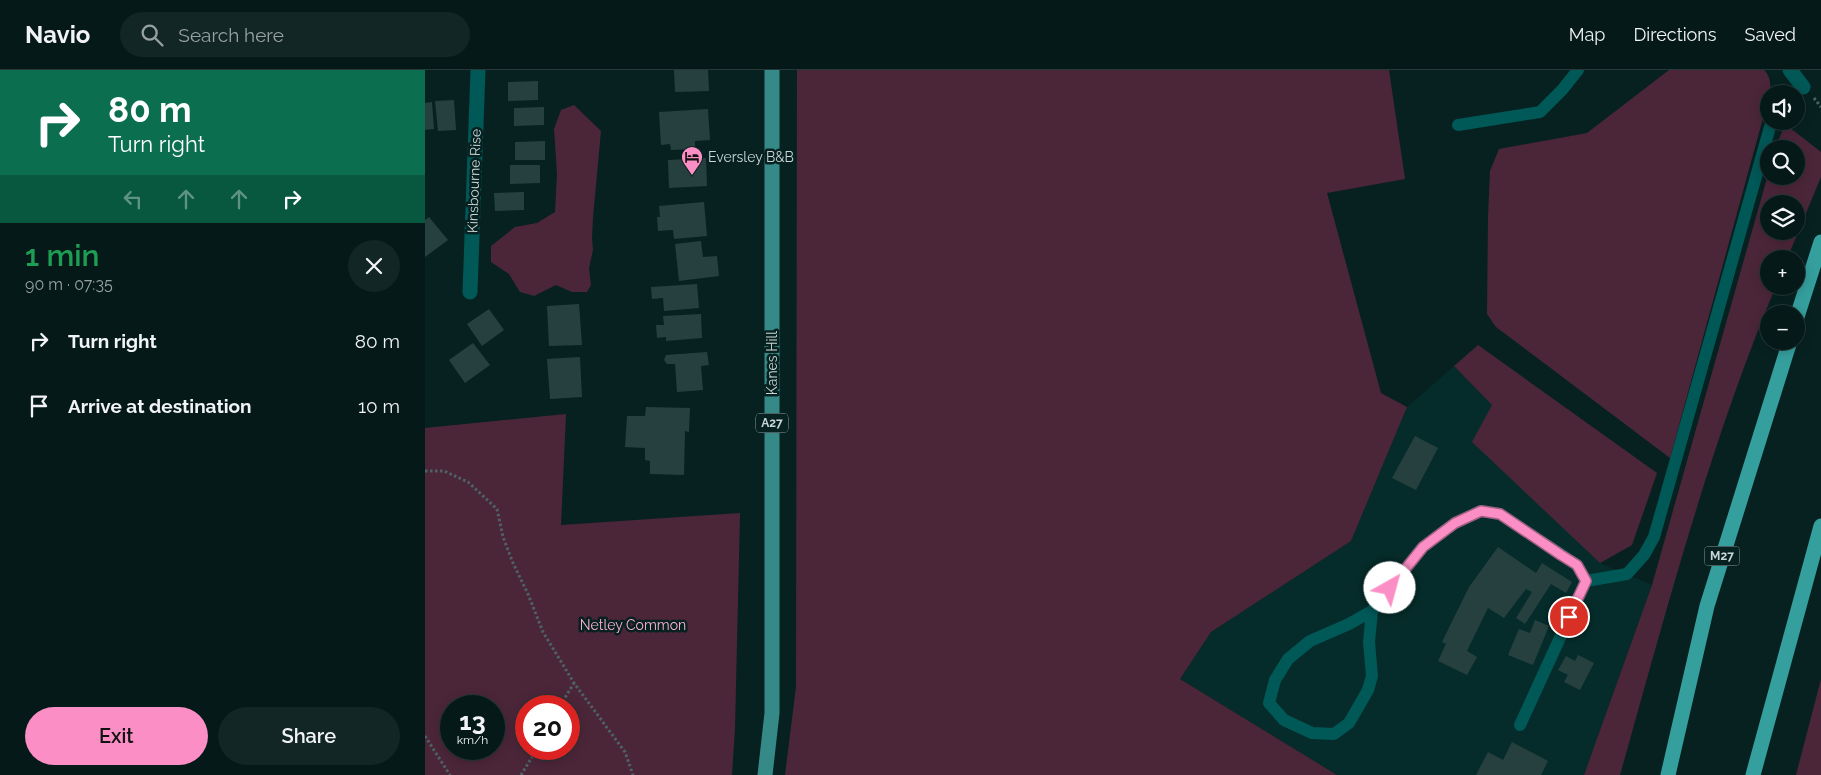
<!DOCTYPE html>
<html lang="en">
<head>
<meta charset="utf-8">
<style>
  body { margin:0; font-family:Raleway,sans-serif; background:#132626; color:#f1f3f6; height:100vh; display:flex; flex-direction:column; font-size:19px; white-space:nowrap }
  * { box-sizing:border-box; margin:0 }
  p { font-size:16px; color:#97a0a2 }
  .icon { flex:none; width:28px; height:28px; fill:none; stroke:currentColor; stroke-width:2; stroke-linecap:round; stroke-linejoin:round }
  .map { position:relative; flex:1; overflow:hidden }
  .details { display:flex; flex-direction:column; background:#051919; width:425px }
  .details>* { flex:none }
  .top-card { background:#0b6e4f; color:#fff; overflow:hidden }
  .controls { position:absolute; left:1335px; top:15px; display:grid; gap:10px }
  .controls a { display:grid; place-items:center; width:45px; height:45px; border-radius:50%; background:#051919; box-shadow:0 2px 12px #0003,0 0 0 1px #263838; font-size:25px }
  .speed { position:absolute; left:15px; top:625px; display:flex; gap:10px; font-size:25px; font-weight:700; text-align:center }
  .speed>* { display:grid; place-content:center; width:65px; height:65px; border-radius:50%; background:#051919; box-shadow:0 2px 12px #0003,0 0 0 1px #263838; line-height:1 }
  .speed small { font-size:12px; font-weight:400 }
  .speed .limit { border:8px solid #d22; background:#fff; color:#111 }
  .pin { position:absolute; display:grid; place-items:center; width:42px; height:42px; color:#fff; margin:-21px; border:2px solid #fff; border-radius:50%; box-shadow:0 1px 5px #0007 }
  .me { position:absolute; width:55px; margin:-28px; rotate:38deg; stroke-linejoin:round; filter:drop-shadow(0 0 4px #0008) }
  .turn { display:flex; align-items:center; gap:18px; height:105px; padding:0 25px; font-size:22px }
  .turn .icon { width:65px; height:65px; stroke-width:2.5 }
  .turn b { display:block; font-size:35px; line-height:42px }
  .lanes { display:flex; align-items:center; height:48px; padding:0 25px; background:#0003; justify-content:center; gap:25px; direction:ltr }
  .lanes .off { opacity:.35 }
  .round { display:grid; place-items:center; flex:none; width:52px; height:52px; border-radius:26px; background:#132626 }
  .headline { display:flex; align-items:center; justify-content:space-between; height:85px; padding:0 25px }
  h1 { font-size:30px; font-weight:600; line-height:38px; color:#1e9e55 }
  .action { display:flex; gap:10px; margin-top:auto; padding:10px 25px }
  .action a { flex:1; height:58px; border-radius:30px; background:#fb8fc5; color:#111; font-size:20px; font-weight:600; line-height:58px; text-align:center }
  .action a+a { background:#132626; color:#f1f3f6 }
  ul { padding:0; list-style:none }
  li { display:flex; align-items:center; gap:15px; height:65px; padding:0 25px }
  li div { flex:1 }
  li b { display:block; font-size:19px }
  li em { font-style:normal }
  header { display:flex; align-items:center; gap:30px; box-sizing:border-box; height:70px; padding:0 25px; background:#051919; border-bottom:1px solid #263838 }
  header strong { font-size:24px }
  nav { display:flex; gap:28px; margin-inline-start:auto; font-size:18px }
  .search { width:350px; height:45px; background:#132626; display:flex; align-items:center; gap:12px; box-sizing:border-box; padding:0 18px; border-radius:28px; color:#97a0a2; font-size:19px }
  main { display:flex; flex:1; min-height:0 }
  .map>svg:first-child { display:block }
  .built { fill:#052c2a }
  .green { fill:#4b2639; fill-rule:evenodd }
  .building { fill:#26403f }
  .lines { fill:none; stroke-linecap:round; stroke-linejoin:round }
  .path { stroke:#4d6363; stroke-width:3; stroke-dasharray:2.5 2.5; stroke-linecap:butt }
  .lane { stroke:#005857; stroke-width:12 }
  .street { stroke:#005857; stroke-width:15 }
  .primary { stroke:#358a88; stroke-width:15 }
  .highway { stroke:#359f9e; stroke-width:15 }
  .route-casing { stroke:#a35d80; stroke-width:12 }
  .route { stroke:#fb8fc5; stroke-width:9 }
  .labels { text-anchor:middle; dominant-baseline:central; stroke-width:5; stroke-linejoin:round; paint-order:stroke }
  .shield { fill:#072121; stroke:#8ea0a0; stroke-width:1 }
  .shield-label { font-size:12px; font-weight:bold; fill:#c8d7d6 }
  .poi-label { font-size:14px; fill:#c8d7d6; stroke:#072121; text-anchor:start }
  .street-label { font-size:14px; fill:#c8d7d6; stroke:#072121 }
  .park-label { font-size:14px; fill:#feb0d5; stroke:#072121 }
</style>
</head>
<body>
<header>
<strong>Navio</strong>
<div class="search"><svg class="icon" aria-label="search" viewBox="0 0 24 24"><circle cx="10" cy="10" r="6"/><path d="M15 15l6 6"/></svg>Search here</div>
<nav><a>Map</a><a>Directions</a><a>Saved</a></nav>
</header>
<main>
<section class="details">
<div class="top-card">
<div class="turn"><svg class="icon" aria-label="right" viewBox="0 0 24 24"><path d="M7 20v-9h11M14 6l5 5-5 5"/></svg><div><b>80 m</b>Turn right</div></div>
<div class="lanes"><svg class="icon off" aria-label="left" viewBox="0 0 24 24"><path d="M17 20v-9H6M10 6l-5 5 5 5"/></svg><svg class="icon off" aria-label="ahead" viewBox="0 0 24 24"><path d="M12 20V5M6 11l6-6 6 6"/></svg><svg class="icon off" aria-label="ahead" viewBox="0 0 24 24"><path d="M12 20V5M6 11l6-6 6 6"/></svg><svg class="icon" aria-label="right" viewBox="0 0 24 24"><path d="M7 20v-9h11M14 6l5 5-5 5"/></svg></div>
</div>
<div class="headline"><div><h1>1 min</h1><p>90 m · 07:35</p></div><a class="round"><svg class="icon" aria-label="close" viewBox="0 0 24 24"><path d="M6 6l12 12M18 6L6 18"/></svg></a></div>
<ul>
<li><svg class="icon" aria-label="right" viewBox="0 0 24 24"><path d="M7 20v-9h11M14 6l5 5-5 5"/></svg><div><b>Turn right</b></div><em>80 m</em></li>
<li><svg class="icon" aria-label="arrive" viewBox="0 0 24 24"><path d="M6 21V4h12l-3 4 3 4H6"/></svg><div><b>Arrive at destination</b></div><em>10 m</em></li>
</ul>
<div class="action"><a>Exit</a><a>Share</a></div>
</section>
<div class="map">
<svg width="1396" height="705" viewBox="0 0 1396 705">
  <rect width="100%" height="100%" fill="#072121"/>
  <polygon class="built" points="1029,296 1067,335 1175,493 1227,515 1159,705 912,705 755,609 786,562 926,471 982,337"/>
  <g class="green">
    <polygon points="372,0 964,0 980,109 902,123 956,323 982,337 926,471 786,562 755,609 912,705 360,705 371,617"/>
    <path d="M1244,0H1339C1353,13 1340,42 1335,59L1245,388L1071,257L1062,244L1063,146L1065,101L1074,79L1162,63Z"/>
    <polygon points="149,35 176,61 168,147 167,168 168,180 164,198 166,215 162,222 147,222 131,215 109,226 95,222 84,204 66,192 66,176 90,157 112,153 130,142 132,104 129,59 136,40"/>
    <path d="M1360,54L1396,82V107L1362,189H1344V216H1351C1285,373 1241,542 1195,705H1159L1227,515L1344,101V106H1371V79H1350ZM1344,134H1371V161H1344Z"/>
    <polygon points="1053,275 1232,403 1207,475 1175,493 1047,372 1067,335 1029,296"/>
    <path d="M141,344L136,455L315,443L310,658L307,705H0V358ZM26,636H69V679H26ZM101,636H144V679H101Z"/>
    <polygon points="1396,609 1396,705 1371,705"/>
  </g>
  <g class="building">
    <polygon points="249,0 283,0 284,21 250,22"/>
    <polygon points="113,11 113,30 83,31 83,12"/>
    <polygon points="29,30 31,60 13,61 10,31"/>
    <polygon points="7,32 9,59 0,60 0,33"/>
    <polygon points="119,37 119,55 89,56 89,38"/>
    <polygon points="283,39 285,70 270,71 270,79 246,80 245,74 236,75 234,42"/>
    <polygon points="120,71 120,90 90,90 90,72"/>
    <polygon points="281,88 282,116 244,118 243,90"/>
    <polygon points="85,95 115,95 115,113 85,114"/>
    <polygon points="99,122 99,140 70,141 69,123"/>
    <polygon points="279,132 282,166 249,169 248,160 233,161 232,147 235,147 234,136"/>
    <polygon points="4,147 23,170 0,187 0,150"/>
    <polygon points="276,171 278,187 292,186 294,206 254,211 250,174"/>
    <polygon points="272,214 274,238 239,241 238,228 227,229 226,217"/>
    <polygon points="154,234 157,275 124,276 122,236"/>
    <polygon points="64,239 79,260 57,276 42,254"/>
    <polygon points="276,244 277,268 241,271 241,267 232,268 231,255 239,255 238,246"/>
    <polygon points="48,273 65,295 40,313 24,290"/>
    <polygon points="282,282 284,295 276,296 278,320 252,322 250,294 242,294 239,290 241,285"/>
    <polygon points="155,287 157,327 125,329 122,289"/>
    <polygon points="221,337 265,338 264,362 260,361 259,405 225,404 225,391 220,390 220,378 200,377 202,346 220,346"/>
    <polygon points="990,366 1013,378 991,420 967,408"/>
    <polygon points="1073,477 1111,503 1117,493 1147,512 1141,523 1126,514 1100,554 1091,548 1107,522 1101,519 1079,548 1063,538 1042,581 1052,587 1042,605 1013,591 1021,574 1017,572 1044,517"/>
    <polygon points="1110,550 1124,556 1108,595 1083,585 1094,559 1105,563"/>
    <polygon points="1153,585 1169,593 1155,620 1139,612 1143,605 1133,600 1141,586 1150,591"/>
    <polygon points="1087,672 1123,691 1116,705 1051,705 1063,682 1078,690"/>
  </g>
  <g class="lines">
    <g class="path">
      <polyline points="1389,28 1396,37"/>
      <polyline points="0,401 19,401 43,412 72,439 78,467 88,493 103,524 118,562 149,613 200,682 208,705"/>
      <polyline points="135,636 149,613"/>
      <polyline points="0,666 25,705"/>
      <polyline points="96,705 112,679"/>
    </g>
    <g class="lane">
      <polyline points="1033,55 1115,42 1137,20 1153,0"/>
      <polyline points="1161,511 1202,504 1219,485 1229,467 1345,57 1349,51"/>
      <polyline points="947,541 924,554 885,571 863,589 850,610 844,633 859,650 887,663 909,664 924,653 943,620 947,606 944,572 947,541 998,477 1030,453 1056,441 1075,444 1152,495 1161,511 1095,655"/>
    </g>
    <g class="street">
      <polyline points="1365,0 1378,17"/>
      <polyline points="45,222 53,0"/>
    </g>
    <polyline class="primary" points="340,705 347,643 347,0"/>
    <g class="highway">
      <polyline points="1371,250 1396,172"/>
      <polyline points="1243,705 1282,536 1365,271"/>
      <polyline points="1328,705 1396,456"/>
    </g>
  </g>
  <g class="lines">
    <g class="route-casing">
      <polyline id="route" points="965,518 998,477 1030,453 1056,441 1075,444 1136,485 1152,495 1161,511 1144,547"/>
    </g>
    <use href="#route" class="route"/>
  </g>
  <defs>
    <g id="hotel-pin" transform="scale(1.125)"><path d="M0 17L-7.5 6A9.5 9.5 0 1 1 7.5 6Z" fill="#fb8fc5" stroke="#072121"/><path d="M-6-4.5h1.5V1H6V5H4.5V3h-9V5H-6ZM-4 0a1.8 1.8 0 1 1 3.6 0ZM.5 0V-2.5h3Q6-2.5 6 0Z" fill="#111"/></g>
  </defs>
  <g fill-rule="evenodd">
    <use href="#hotel-pin" x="267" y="87"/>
  </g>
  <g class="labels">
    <g class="shield">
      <rect x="331" y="343.5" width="32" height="19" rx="4"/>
      <rect x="1279.5" y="476.5" width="35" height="19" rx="4"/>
    </g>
    <g class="shield-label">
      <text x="347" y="353">A27</text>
      <text x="1297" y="486">M27</text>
    </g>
    <g class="poi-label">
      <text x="283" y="87">Eversley B&amp;B</text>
    </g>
    <g class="street-label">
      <text transform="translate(49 111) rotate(-88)">Kinsbourne Rise</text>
      <text transform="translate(347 293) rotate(-90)">Kanes Hill</text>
    </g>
    <g class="park-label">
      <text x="208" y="555">Netley Common</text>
    </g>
  </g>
</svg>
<div class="controls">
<a><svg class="icon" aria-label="sound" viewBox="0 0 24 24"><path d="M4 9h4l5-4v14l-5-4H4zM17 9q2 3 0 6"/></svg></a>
<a><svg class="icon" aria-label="search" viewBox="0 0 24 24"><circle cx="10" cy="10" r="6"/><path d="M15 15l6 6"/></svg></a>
<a><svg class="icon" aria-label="layers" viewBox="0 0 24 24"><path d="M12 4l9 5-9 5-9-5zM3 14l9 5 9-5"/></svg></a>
<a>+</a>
<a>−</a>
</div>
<div class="speed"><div>13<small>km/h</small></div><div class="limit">20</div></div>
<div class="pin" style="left:1144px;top:547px;background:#d93025"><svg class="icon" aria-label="arrive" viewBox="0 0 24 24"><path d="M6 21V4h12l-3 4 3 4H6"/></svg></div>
<svg class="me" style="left:965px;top:518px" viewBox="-20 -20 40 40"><circle r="19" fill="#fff"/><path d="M0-13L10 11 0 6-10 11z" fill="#fb8fc5"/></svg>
</div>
</main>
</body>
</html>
